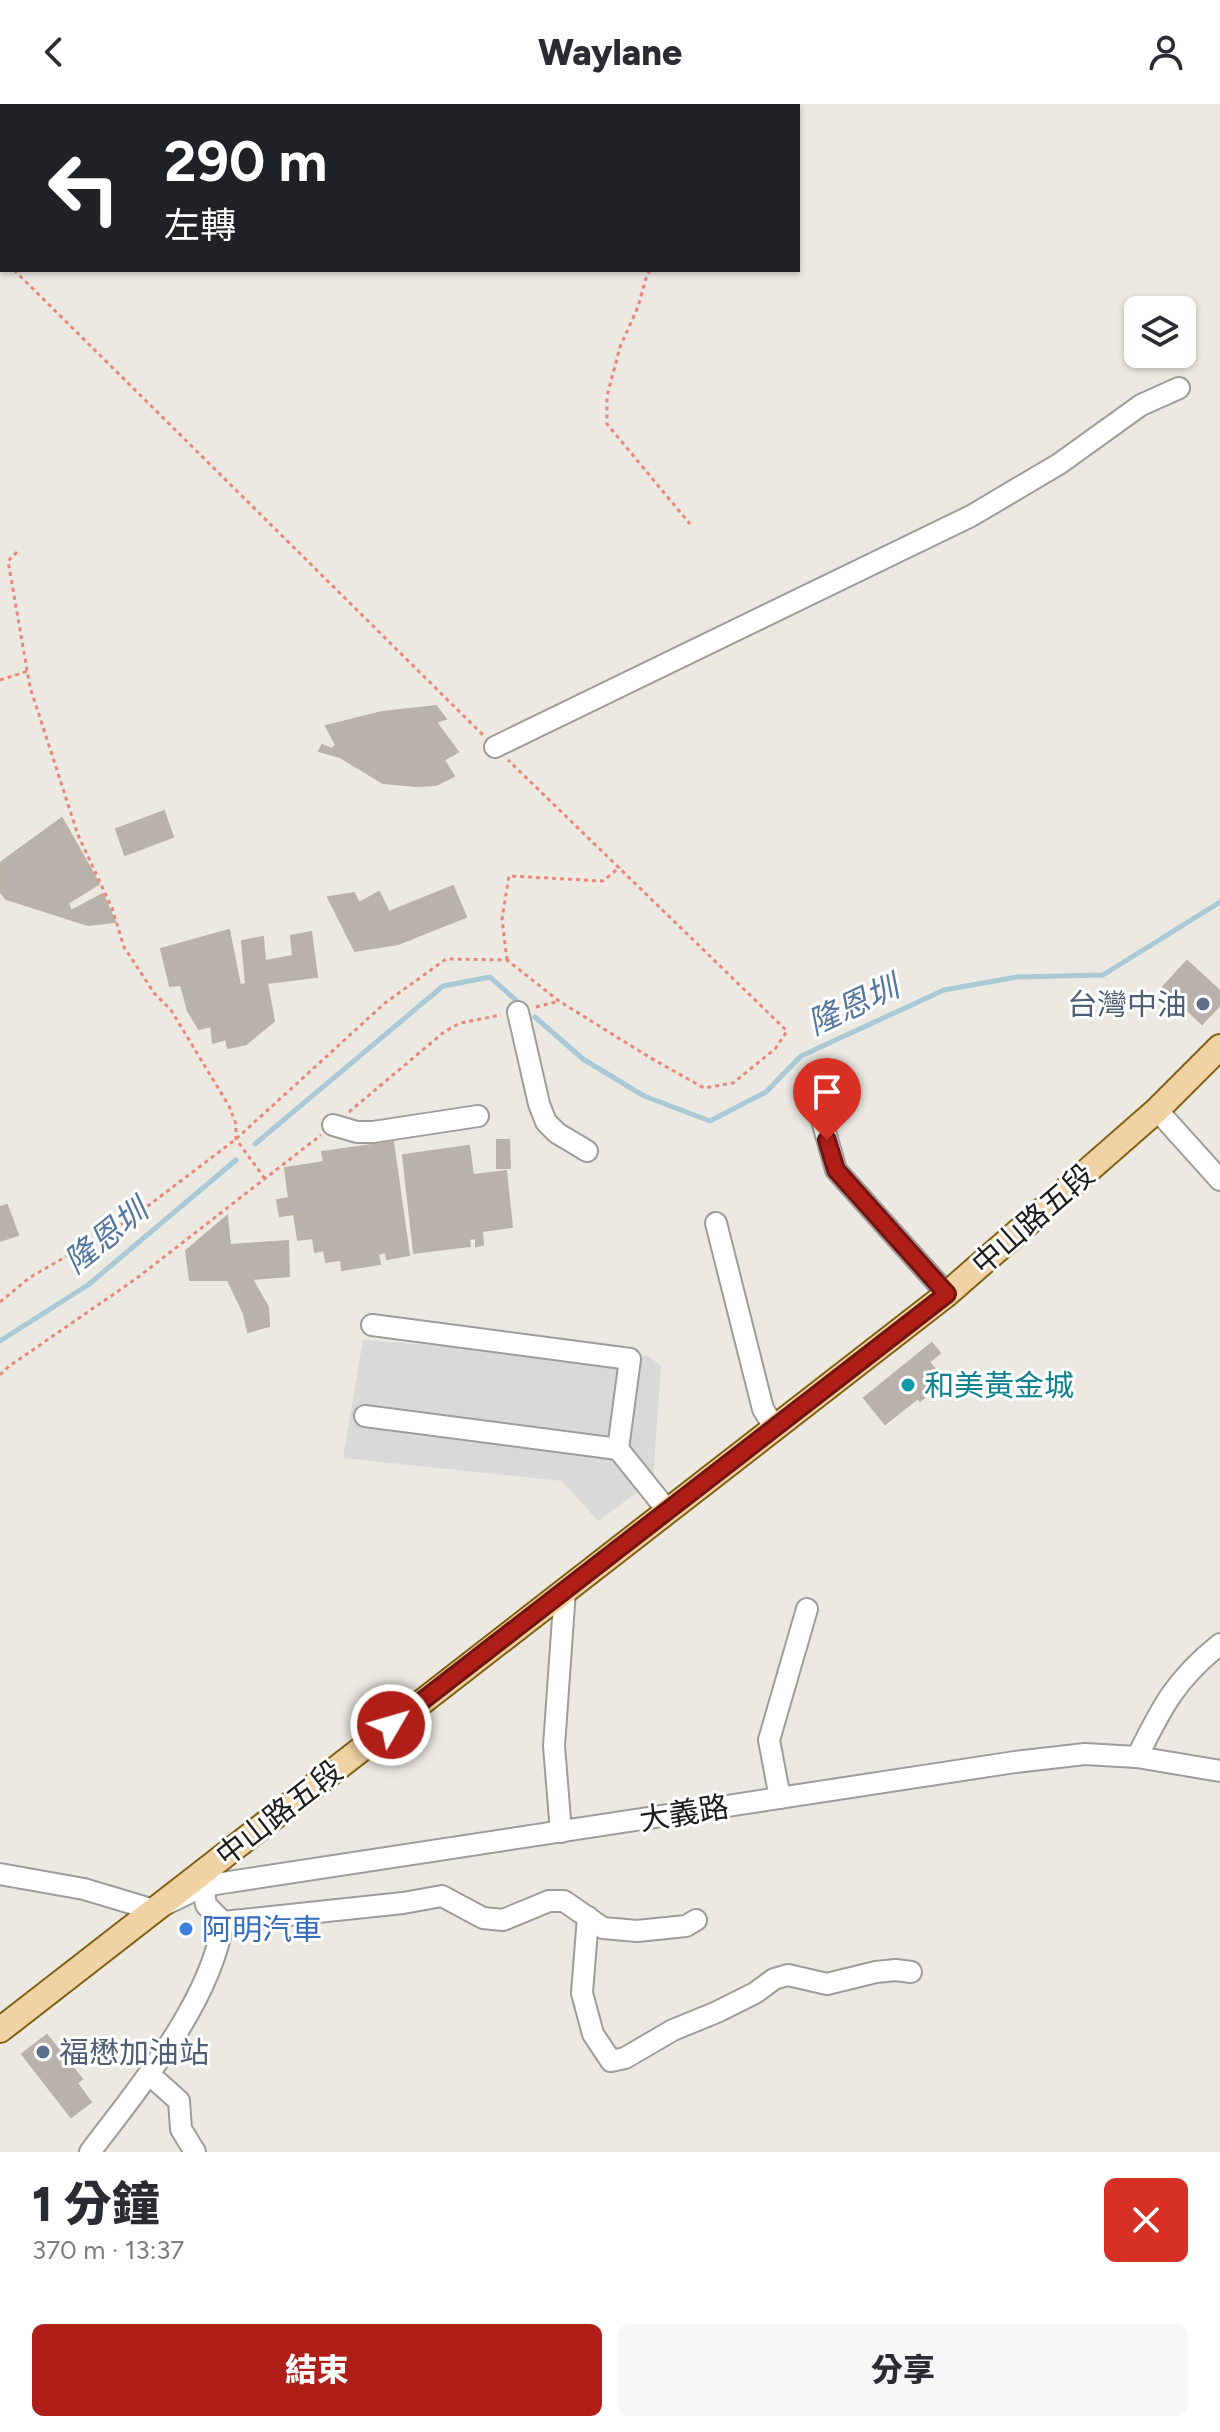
<!DOCTYPE html>
<html lang="zh-TW">
<head>
<meta charset="utf-8">
<style>
  body { margin:0; font-family:Figtree,"Noto Sans TC",sans-serif; background:#f7f7f7; color:#2b2b33; height:100vh; display:flex; flex-direction:column; font-size:30px; white-space:nowrap }
  * { box-sizing:border-box; margin:0 }
  p { font-size:26px; color:#7c7c81 }
  .icon { flex:none; width:44px; height:44px; fill:none; stroke:currentColor; stroke-width:2; stroke-linecap:round; stroke-linejoin:round }
  .map { position:relative; height:2048px; overflow:hidden }
  .panel { display:flex; flex-direction:column; background:#fff; flex:1 }
  .panel>* { flex:none }
  .guide { position:absolute; left:0px; top:0px; width:800px; height:168px; box-shadow:0 2px 6px #0004; background:#202124; color:#fff; overflow:hidden }
  .controls { position:absolute; left:1124px; top:192px; display:grid; gap:16px }
  .controls a { display:grid; place-items:center; width:72px; height:72px; border-radius:12px; background:#fff; box-shadow:0 2px 6px #0004; font-size:40px }
  .pin { position:absolute; display:grid; place-items:center; width:68px; height:68px; color:#fff; margin:-82px -34px; border-radius:50% 50% 50% 0; rotate:-45deg; box-shadow:0 0 8px #0007 }
  .pin .icon { rotate:45deg }
  .me { position:absolute; width:88px; margin:-44px; rotate:52deg; stroke-linejoin:round; filter:drop-shadow(0 0 6px #0008) }
  .turn { display:flex; align-items:center; gap:28px; height:168px; padding:0 32px; font-size:36px }
  .turn .icon { width:104px; height:104px; stroke-width:2.5 }
  .turn b { display:block; font-size:56px; line-height:68px }
  .round { display:grid; place-items:center; flex:none; width:84px; height:84px; border-radius:12px; background:#f7f7f7 }
  .summary { display:flex; align-items:center; justify-content:space-between; height:136px; padding:0 32px }
  h1 { font-size:48px; font-weight:800; line-height:60px }
  .button { display:flex; gap:16px; margin-top:auto; padding:16px 32px }
  .button a { flex:1; height:92px; border-radius:12px; background:#b01e18; color:#fff; font-size:32px; font-weight:800; line-height:92px; text-align:center }
  .button a+a { background:#f7f7f7; color:#2b2b33 }
  header { display:flex; justify-content:space-between; align-items:center; height:104px; padding:0 32px; background:#fff; font-size:36px; font-weight:800 }
  .map>svg:first-child { display:block }
  .residential { fill:#dad9d9 }
  .lines { fill:none; stroke-linecap:round; stroke-linejoin:round }
  .stream { stroke:#a8c9d5; stroke-width:5 }
  .building { fill:#b9b2ac; stroke:#bcb1a7; stroke-width:2 }
  .minor-casing { stroke:#9d9d9d; stroke-width:24 }
  .major-casing { stroke:#826112; stroke-width:28 }
  .path { stroke:#e88878; stroke-width:3; stroke-dasharray:4 4; stroke-linecap:butt }
  .minor { stroke:#fff; stroke-width:20 }
  .major { stroke:#f0d2a4; stroke-width:24 }
  .route-casing { stroke:#721410; stroke-width:20 }
  .route { stroke:#b01e18; stroke-width:14 }
  .service-dot { fill:#5c6f8a; stroke:#fff; stroke-width:3 }
  .culture-dot { fill:#0f9aa8; stroke:#fff; stroke-width:3 }
  .shop-dot { fill:#3f7fe0; stroke:#fff; stroke-width:3 }
  .labels { text-anchor:middle; dominant-baseline:central; stroke-width:6; stroke-linejoin:round; paint-order:stroke }
  .service-label { font-size:30px; fill:#4e5e75; stroke:#fff; text-anchor:end }
  .street-label { font-size:30px; fill:#1c1c1c; stroke:#fff }
  .culture-label { font-size:30px; fill:#0d838f; stroke:#fff; text-anchor:start }
  .shop-label { font-size:30px; fill:#366cbe; stroke:#fff; text-anchor:start }
  .water-label { font-size:32px; font-style:italic; fill:#55779f; stroke:#fff }
</style>
</head>
<body>
<header><svg class="icon" aria-label="back" viewBox="0 0 24 24"><path d="M15 5l-7 7 7 7"/></svg>Waylane<svg class="icon" aria-label="person" viewBox="0 0 24 24"><circle cx="12" cy="8" r="4"/><path d="M4 21q1-7 8-7t8 7"/></svg></header>
<div class="map">
<svg width="1220" height="2048" viewBox="0 0 1220 2048">
  <rect width="100%" height="100%" fill="#ece9e3"/>
  <polygon class="residential" points="363,1236 617,1255 647,1251 661,1262 653,1377 598,1417 562,1377 343,1354"/>
  <g class="lines">
    <g class="stream">
      <polyline points="535,913 583,955 644,992 710,1017 766,988 801,952 944,886 1017,873 1103,871 1220,798"/>
      <polyline points="255,1040 443,882 490,873 519,899"/>
      <polyline points="0,1237 88,1181 236,1056"/>
    </g>
  </g>
  <g class="building">
    <polygon points="436,602 446,615 436,618 458,648 444,656 454,672 436,681 415,682 383,679 340,653 319,647 322,641 332,645 336,641 326,622 382,608"/>
    <polygon points="164,707 173,733 125,751 116,725"/>
    <polygon points="62,714 99,780 68,799 71,807 103,790 115,818 88,821 6,795 0,787 0,759"/>
    <polygon points="453,782 466,813 398,840 355,847 328,793 354,789 359,799 379,788 389,808"/>
    <polygon points="229,826 240,881 246,880 242,837 263,833 265,857 293,852 291,832 311,828 317,873 267,879 274,917 246,940 228,944 226,935 213,939 211,922 199,925 188,907 181,881 170,882 161,845"/>
    <polygon points="1187,857 1220,887 1220,901 1202,920 1163,883"/>
    <polygon points="497,1036 509,1036 510,1064 497,1064"/>
    <polygon points="393,1038 409,1151 387,1155 386,1148 378,1150 380,1160 342,1166 341,1156 326,1158 324,1146 315,1148 313,1134 298,1136 294,1110 280,1112 277,1096 289,1094 285,1064 324,1058 322,1048"/>
    <polygon points="469,1042 473,1071 506,1067 512,1123 482,1127 483,1141 476,1142 476,1134 469,1135 470,1142 414,1149 403,1051"/>
    <polygon points="7,1101 18,1131 0,1137 0,1103"/>
    <polygon points="227,1112 230,1141 288,1137 289,1172 252,1175 268,1203 269,1222 248,1228 244,1210 228,1176 190,1176 186,1147"/>
    <polygon points="932,1239 940,1249 929,1258 941,1272 933,1279 937,1283 920,1297 918,1294 885,1320 864,1294"/>
    <polygon points="47,1931 82,1975 77,1979 91,1998 71,2013 22,1950"/>
  </g>
  <g class="lines">
    <g class="minor-casing">
      <g id="minor">
        <polyline points="495,643 971,412 1059,360 1141,301 1179,284"/>
        <polyline points="518,908 539,1000 546,1018 557,1029 587,1047"/>
        <polyline points="819,1006 836,1066 947,1190"/>
        <polyline points="1157,1006 1220,1076"/>
        <polyline points="333,1021 357,1028 373,1028 478,1012"/>
        <polyline points="716,1119 763,1305 774,1323"/>
        <polyline points="372,1221 630,1255 618,1345"/>
        <polyline points="365,1312 618,1345 667,1406"/>
        <path d="M1137,1653C1162,1603 1175,1576 1220,1540"/>
        <polyline points="780,1694 769,1636 807,1505"/>
        <polyline points="561,1728 554,1642 565,1486"/>
        <polyline points="0,1770 84,1785 154,1806 203,1782 1015,1658 1085,1650 1137,1653 1220,1667"/>
        <polyline points="588,1813 582,1889 593,1930 611,1957 625,1954 673,1926 717,1908 755,1889 774,1875 788,1871 827,1880 876,1868 896,1866 911,1868"/>
        <polyline points="223,1818 403,1799 442,1792 483,1814 503,1816 549,1797 564,1797 603,1824 637,1827 686,1822 696,1816"/>
        <polyline points="150,1971 179,1997 181,2025 195,2048"/>
        <path d="M90,2048C139,1983 210,1900 223,1818L206,1801L203,1782"/>
      </g>
    </g>
    <g class="major-casing">
      <polyline id="major" points="0,1926 947,1190 1157,1006 1220,943"/>
    </g>
    <g class="path">
      <polyline points="731,2 733,0"/>
      <polyline points="0,152 2,154"/>
      <polyline points="14,166 483,631"/>
      <polyline points="650,166 646,174 638,203 620,243 607,292 607,320 690,420"/>
      <polyline points="17,448 8,457 30,583 78,731 112,804 124,843 154,889 171,906 229,1002 236,1020 236,1035 265,1075"/>
      <polyline points="0,576 28,567"/>
      <polyline points="507,856 502,815 509,772 603,777 620,763"/>
      <polyline points="536,903 559,897"/>
      <polyline points="349,1008 444,928 460,919 501,911"/>
      <polyline points="0,1198 29,1174 132,1114 236,1035 385,899 446,855 507,856 559,897 649,953 704,984 733,979 775,945 787,927 508,656"/>
      <polyline points="0,1271 8,1263 137,1174 321,1031"/>
    </g>
    <use href="#minor" class="minor"/>
    <use href="#major" class="major"/>
  </g>
  <g class="lines">
    <g class="route-casing">
      <polyline id="route" points="391,1621 947,1190 836,1066 827,1036"/>
    </g>
    <use href="#route" class="route"/>
  </g>
  <g class="service-dot">
    <circle cx="1203" cy="900" r="8"/>
    <circle cx="43" cy="1948" r="8"/>
  </g>
  <circle class="culture-dot" cx="908" cy="1281" r="8"/>
  <circle class="shop-dot" cx="186" cy="1825" r="8"/>
  <g class="labels">
    <g class="service-label">
      <text x="1187" y="900">台灣中油</text>
      <text x="59" y="1948" text-anchor="start">福懋加油站</text>
    </g>
    <g class="street-label">
      <text transform="translate(1033 1115) rotate(-41)">中山路五段</text>
      <text transform="translate(279 1709) rotate(-38)">中山路五段</text>
      <text transform="translate(684 1709) rotate(-9)">大義路</text>
    </g>
    <g class="culture-label">
      <text x="924" y="1281">和美黃金城</text>
    </g>
    <g class="shop-label">
      <text x="202" y="1825">阿明汽車</text>
    </g>
    <g class="water-label">
      <text transform="translate(853 901) rotate(-25)">隆恩圳</text>
      <text transform="translate(106 1132) rotate(-39)">隆恩圳</text>
    </g>
  </g>
</svg>
<div class="controls">
<a><svg class="icon" aria-label="layers" viewBox="0 0 24 24"><path d="M12 4l9 5-9 5-9-5zM3 14l9 5 9-5"/></svg></a>
</div>
<div class="pin" style="left:827px;top:1036px;background:#d93025"><svg class="icon" aria-label="arrive" viewBox="0 0 24 24"><path d="M6 21V4h12l-3 4 3 4H6"/></svg></div>
<svg class="me" style="left:391px;top:1621px" viewBox="-20 -20 40 40"><circle r="17" fill="#b01e18" stroke="#fff" stroke-width="3"/><path d="M0-11L8 9 0 5-8 9z" fill="#fff"/></svg>
<div class="guide">
<div class="turn"><svg class="icon" aria-label="left" viewBox="0 0 24 24"><path d="M17 20v-9H6M10 6l-5 5 5 5"/></svg><div><b>290 m</b>左轉</div></div>
</div>
</div>
<section class="panel">
<div class="summary"><div><h1>1 分鐘</h1><p>370 m · 13:37</p></div><a class="round" style="background:#d93025;color:#fff"><svg class="icon" aria-label="close" viewBox="0 0 24 24"><path d="M6 6l12 12M18 6L6 18"/></svg></a></div>
<div class="button"><a>結束</a><a>分享</a></div>
</section>
</body>
</html>
